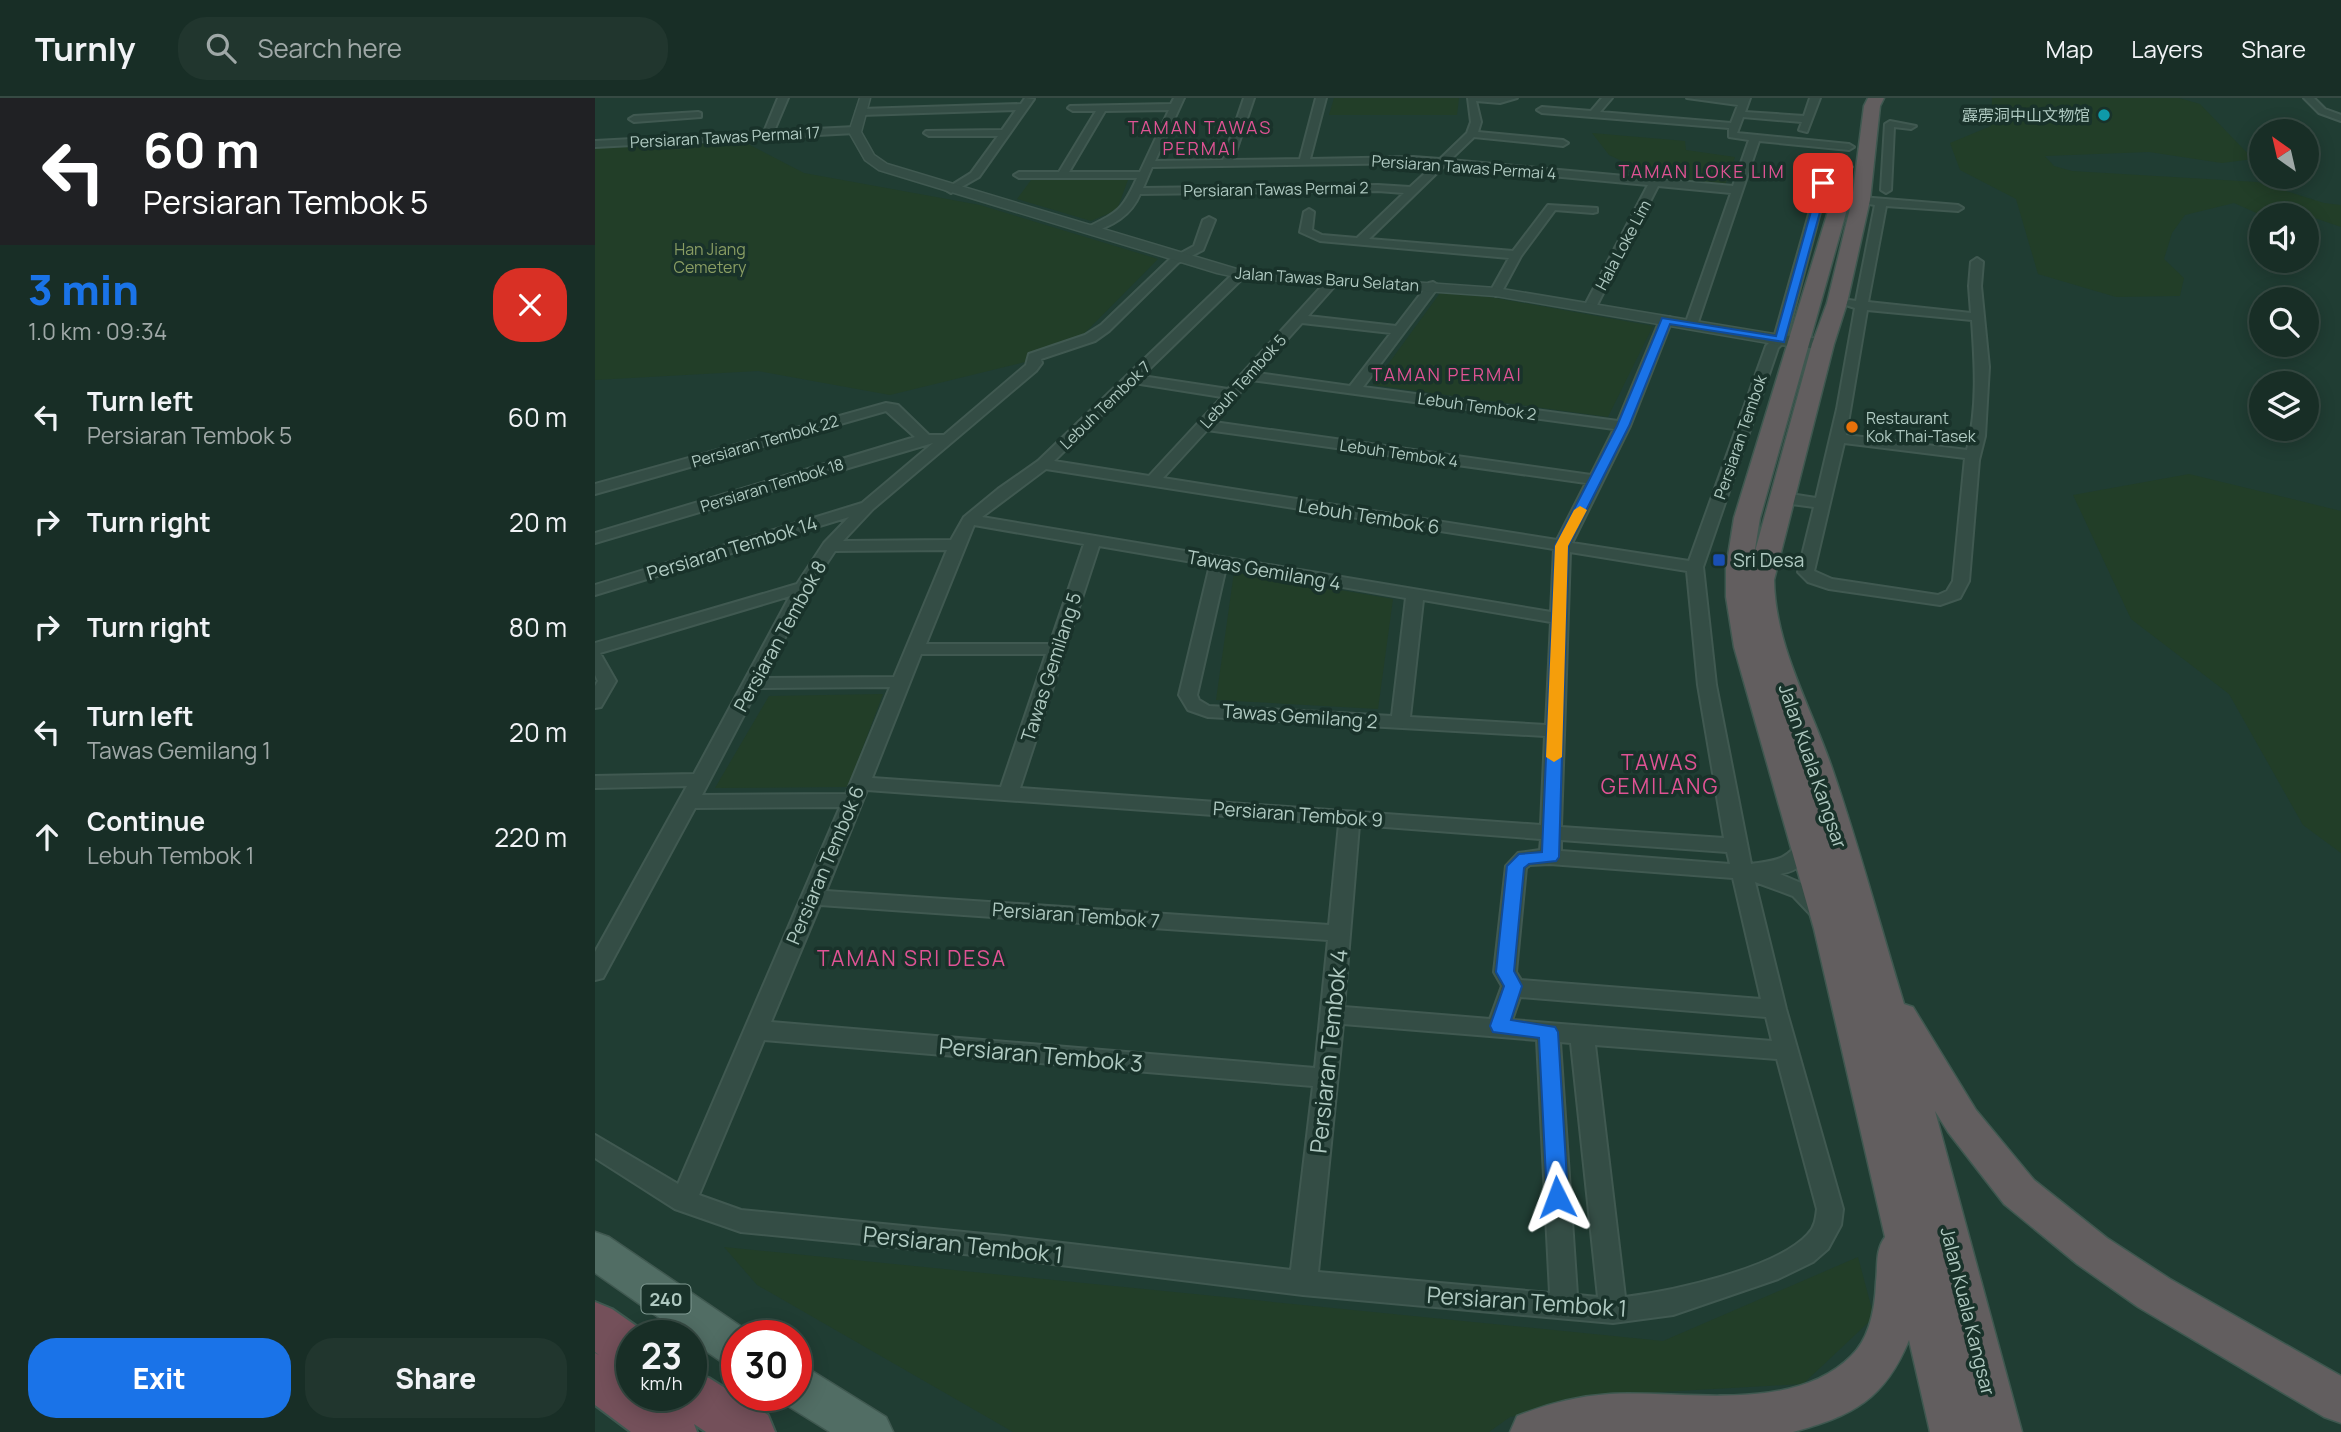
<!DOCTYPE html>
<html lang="en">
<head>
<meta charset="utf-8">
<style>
  body { margin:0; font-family:Manrope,"Noto Sans SC",sans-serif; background:#21362e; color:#f1f3f6; height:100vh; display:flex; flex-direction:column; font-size:26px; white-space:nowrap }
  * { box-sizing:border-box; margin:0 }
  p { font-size:23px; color:#9fa8a7 }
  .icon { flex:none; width:38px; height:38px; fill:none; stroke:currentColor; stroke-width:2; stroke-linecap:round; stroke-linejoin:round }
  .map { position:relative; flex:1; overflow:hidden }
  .sheet { display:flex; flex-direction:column; background:#182e26; width:595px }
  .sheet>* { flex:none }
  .hud { background:#202124; color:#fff; overflow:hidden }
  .needle { width:46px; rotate:326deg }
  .fabs { position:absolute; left:1654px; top:21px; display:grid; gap:14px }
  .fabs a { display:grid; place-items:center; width:70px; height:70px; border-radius:50%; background:#182e26; box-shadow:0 4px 18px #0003,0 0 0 2px #364a43; font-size:35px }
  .speed { position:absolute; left:21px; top:1222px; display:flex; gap:14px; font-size:35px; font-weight:700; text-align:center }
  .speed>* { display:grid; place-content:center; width:91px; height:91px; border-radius:50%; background:#182e26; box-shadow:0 4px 18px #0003,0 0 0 2px #364a43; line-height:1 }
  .speed small { font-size:18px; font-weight:400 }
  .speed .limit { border:10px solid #d22; background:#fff; color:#111 }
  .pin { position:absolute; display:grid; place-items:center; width:60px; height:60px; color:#fff; margin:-30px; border-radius:14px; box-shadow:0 4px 10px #0006 }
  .me { position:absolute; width:77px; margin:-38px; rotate:357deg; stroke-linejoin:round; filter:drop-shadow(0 0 5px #0008) }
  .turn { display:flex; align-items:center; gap:24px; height:147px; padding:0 28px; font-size:32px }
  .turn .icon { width:91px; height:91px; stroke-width:2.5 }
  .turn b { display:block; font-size:49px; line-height:60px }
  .round { display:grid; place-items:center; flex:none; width:74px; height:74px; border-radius:28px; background:#21362e }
  .summary { display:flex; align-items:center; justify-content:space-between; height:119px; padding:0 28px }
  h1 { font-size:42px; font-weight:800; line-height:52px; color:#1a73e8 }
  .primary-button { display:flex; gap:14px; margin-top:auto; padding:14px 28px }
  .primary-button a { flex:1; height:80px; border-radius:28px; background:#1a73e8; color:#fff; font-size:28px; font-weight:800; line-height:80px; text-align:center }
  .primary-button a+a { background:#21362e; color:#f1f3f6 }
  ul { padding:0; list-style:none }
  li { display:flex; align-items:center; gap:21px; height:105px; padding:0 28px }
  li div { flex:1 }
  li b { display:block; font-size:26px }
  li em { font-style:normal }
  header { display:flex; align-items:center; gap:42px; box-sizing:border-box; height:98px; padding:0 35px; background:#182e26; border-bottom:2px solid #364a43 }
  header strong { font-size:33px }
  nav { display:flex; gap:38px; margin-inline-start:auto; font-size:24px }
  .search { width:490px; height:63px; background:#21362e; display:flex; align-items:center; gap:18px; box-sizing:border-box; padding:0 24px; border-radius:28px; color:#9fa8a7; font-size:26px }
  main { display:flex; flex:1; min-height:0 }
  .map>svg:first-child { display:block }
  .green { fill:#223e28 }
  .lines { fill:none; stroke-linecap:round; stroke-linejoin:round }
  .minor-casing { stroke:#405951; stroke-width:4 }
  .tertiary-casing { stroke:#405951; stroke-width:3 }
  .primary-casing { stroke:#405951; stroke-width:3 }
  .trunk-casing { stroke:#3f5850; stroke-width:3 }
  .motorway-casing { stroke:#3f5850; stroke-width:4 }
  .minor { fill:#344d45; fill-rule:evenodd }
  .tertiary { fill:#344d45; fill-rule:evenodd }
  .primary { fill:#516d64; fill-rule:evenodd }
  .trunk { fill:#625e5f; fill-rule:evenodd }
  .motorway { fill:#74505a; fill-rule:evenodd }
  .route { fill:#1a73e8; stroke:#114b97; stroke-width:2 }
  .slow { fill:#f59e0b }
  .culture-dot { fill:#0f9aa8; stroke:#19322a; stroke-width:2.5 }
  .food-dot { fill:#e8710a; stroke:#19322a; stroke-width:2.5 }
  .transit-dot { fill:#1a4fb4; stroke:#19322a; stroke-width:2.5 }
  .labels { text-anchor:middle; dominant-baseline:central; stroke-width:7; stroke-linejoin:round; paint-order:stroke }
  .far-poi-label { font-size:16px; fill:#afc9c1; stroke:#19322a; text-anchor:end }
  .far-street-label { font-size:16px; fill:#afc9c1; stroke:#19322a }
  .far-park-label { font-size:16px; fill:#8a9d63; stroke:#19322a }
  .far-neighbourhood-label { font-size:18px; letter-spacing:2px; fill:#df5394; stroke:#19322a }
  .shield { fill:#19322a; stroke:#829c94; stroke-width:2 }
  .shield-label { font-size:18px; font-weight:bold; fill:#afc9c1 }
  .street-label { font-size:19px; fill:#afc9c1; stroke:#19322a }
  .poi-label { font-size:19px; fill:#afc9c1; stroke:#19322a; text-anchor:start }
  .neighbourhood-label { font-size:21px; letter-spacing:2px; fill:#df5394; stroke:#19322a }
  .near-street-label { font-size:23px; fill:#afc9c1; stroke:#19322a }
</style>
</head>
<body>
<header>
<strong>Turnly</strong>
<div class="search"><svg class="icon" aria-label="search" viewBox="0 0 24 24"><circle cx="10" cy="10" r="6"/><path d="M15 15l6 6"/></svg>Search here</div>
<nav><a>Map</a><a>Layers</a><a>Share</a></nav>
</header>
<main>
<section class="sheet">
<div class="hud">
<div class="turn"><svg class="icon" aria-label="left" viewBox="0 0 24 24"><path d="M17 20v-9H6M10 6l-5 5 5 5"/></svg><div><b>60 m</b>Persiaran Tembok 5</div></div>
</div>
<div class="summary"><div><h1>3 min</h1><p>1.0 km · 09:34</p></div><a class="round" style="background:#d93025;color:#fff"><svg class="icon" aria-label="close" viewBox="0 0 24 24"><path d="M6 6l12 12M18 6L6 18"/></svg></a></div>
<ul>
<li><svg class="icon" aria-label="left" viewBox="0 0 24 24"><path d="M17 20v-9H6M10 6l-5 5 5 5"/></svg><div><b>Turn left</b><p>Persiaran Tembok 5</p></div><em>60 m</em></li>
<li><svg class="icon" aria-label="right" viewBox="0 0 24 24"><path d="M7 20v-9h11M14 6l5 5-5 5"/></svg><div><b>Turn right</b></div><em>20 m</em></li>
<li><svg class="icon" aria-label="right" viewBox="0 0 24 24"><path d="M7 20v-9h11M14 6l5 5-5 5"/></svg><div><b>Turn right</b></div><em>80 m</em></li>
<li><svg class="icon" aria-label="left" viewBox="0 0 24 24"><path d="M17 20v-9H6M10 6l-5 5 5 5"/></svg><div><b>Turn left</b><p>Tawas Gemilang 1</p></div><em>20 m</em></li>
<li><svg class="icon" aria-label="ahead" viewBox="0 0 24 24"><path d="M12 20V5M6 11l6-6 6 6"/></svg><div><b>Continue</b><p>Lebuh Tembok 1</p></div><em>220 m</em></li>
</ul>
<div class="primary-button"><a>Exit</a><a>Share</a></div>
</section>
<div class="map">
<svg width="1746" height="1334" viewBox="0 0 1746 1334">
  <rect width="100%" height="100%" fill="#203d33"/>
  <g class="green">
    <polygon points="739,0 864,0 862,17 734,17"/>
    <polygon points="1397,0 1584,0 1605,6 1658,61 1627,65 1554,54 1450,58 1459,68 1477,73 1662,84 1729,105 1746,107 1746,129 1708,116 1666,117 1639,105 1590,117 1577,135 1569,161 1589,180 1585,198 1521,199 1443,176 1421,101 1365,72 1355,45 1396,28"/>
    <polygon points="997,35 1090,43 1091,52 1140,59 1130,87 1066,81 1014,57"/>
    <polygon points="149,44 209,75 385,107 563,161 471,254 295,297 163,273 0,282 0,50"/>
    <polygon points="439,78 534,79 522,112 496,123 422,101"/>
    <polygon points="845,195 895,199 1058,228 1013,319 778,287"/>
    <polygon points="1594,376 1746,413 1746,755 1708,727 1634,596 1536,521 1478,397"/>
    <polygon points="639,474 798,501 783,611 621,602"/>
    <polygon points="288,596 253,689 120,690 174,598"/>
    <polygon points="129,1149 1068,1243 1263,1159 1279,1219 1208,1286 1030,1296 915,1319 894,1334 418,1334 162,1187"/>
  </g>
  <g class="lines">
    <g class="minor-casing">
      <g id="minor">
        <polygon points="183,0 193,0 179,33 260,29 265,32 260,35 0,49 0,43 169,34"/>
        <polygon points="430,0 439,1 384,79 356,95 351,92 352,90 376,75 403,38 334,38 329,35 331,33 407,32 421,12 266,17 261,14 266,11 426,6"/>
        <path d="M579,0H589L560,63L628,62L649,0H659L638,62L705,61L721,0H731L715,61L818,59L845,61L872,35L876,24L873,0H922L905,5L881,3L886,24L883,34L968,42L973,45L968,48L879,39L855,62L1138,88L1154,42L1134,39V30L947,15L942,12L947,9L996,13L1007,0H1017L1005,14L1136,25L1143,7L1092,0H1155L1150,14L1209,18L1215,0H1225L1212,34L1204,32L1207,24L1148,19L1142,35L1254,46L1259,49L1254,52L1164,43L1102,227L1096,231L1090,227L1136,95L1063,88L1001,209L995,213L989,209L1053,87L849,68L774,141L918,153L953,107L1002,110V114L998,115L960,112L926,158L905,197L901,198L895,194L914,160L725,143L705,134L709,114L714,111L719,114L717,132L727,137L762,140L809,95L783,93L545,96C536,118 517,128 495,135L489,132L491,130C523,114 527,113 542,80H424L419,77L424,74H464L501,13H478L473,10L475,8L576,6ZM574,12L545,74H474L510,13ZM818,65L839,67L815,89L783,87L548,90L557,69Z"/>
        <polygon points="1709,0 1719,0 1730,11 1746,17 1746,23 1724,15"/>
        <polygon points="103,14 106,15 106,19 39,24 34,21 39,18"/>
        <polygon points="1295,23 1321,28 1316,31 1299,29 1296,92 1291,95 1286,92 1290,26"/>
        <path d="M1232,67L1252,66L1257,69L1236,73L1191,242L1183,250L1108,469L1121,587L1156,766C1182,762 1191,763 1207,740H1221L1224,745C1214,761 1205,773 1185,776L1213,788L1236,813L1233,818L1225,821L1217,818L1198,798L1160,784L1191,911L1248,1111L1246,1127L1233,1151L1218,1164L1183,1181L1078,1217L1018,1225L708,1197L409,1160L146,1134L80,1111L0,1060V1037L83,1086L245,709L100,710L8,880L0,882V854L92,688L0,690V678L99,676L195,498L5,555L21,583L6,609L0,610V588L3,583L0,577V545L202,486L229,445L254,419L0,497V487L267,405L338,345L0,445V435L320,339L291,313L0,396V386L291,305L303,307L334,337H349L431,267L434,256L490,237L506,227L575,161L599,148L608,122L614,119L620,122L608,152L583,165L514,233L500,243L446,261L447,265L441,273L278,411L248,443L356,442L369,419L403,391L443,363L641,173L645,172L651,176L649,179L547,278L633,291L735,179L745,182L713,218L801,228L834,185L838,184L844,188L768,289L1023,323L1065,222L1067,219H1075L1077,222L1035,328L977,445L1094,463L1171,248L1179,240L1227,70ZM707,225L796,235L755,288L662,275ZM656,282L1019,331L996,377L619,324ZM539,285L627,299L554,378L459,363ZM612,332L991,385L962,442L568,380ZM451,371L959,451L956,514L387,419ZM379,427L489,446L455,546H331ZM504,448L615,467L584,597L593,612L613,619L950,638L946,727L425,690ZM352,452L299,579L169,580L216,489L240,453ZM975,454L1092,473L1103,587L1129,740L966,729ZM631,469L811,500L797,618L614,608L604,602L602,597ZM828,502L956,524L951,627L815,619ZM326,556H451L406,689L277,680ZM295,589L251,696L107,697L163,590ZM272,692L744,726L734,827L231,793ZM764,727L946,741L945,752L923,755L911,768L899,874L907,888L895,921L749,909ZM966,742L1132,754L1135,766L966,753ZM955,766L1138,780L1166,901L926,882L921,874L931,770L935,767ZM225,807L733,842L720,970L176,924ZM925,899L1171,919L1177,943L917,922ZM748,926L942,942L955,1195L723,1174ZM169,942L718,988L696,1172L409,1138L146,1112L104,1097ZM965,944L976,945L1003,1199L982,1197ZM1000,947L1182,961L1222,1111C1221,1120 1220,1129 1213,1136C1181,1171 1077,1193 1030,1199Z"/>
        <path d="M1266,99L1363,107L1368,110L1363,113L1291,108L1273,204L1376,215L1374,188L1376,164L1382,160L1388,164L1386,188L1394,269L1390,338L1384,362L1374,483L1365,500L1345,507L1234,491L1213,484L1203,474L1219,409L1189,405L1181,400L1189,395L1221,400L1242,311L1260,210L1248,206L1254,202L1261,203L1280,107L1262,104V100ZM1272,212L1377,222C1380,265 1383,310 1372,352L1251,337ZM1249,345L1370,360L1358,483L1352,493L1343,497L1237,481L1219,473Z"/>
      </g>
    </g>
    <g class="tertiary-casing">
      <polygon id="tertiary" points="265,0 275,0 266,34 279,57 292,66 645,172 901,190 1185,237 1228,241 1236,246 1228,251 1185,247 901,198 645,180 622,175 284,72 270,62 254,34"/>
    </g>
    <g class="primary-casing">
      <g id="primary">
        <polygon points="0,1134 14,1139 157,1236 142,1237 142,1270 127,1264 96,1243 96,1237 89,1237 0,1175"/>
        <polygon points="201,1267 217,1273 291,1319 298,1334 235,1334 185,1303 183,1297 201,1297"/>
      </g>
    </g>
    <g class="trunk-casing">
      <path id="trunk" d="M1273,0H1289L1285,8L1275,102L1252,205L1239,246L1179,482C1180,548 1216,609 1237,670C1264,748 1285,827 1309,906L1318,909L1381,1012L1439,1082L1512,1140L1575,1181L1746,1278V1325L1729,1319L1543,1209L1482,1166L1409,1106L1353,1034L1340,1013L1427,1334H1335L1314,1242C1290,1301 1258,1318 1198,1334H915L922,1318C952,1306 982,1298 1015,1296C1089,1292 1198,1316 1256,1258C1275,1240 1280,1210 1281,1184C1283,1168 1280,1152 1290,1139L1219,831L1139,549L1131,499V470L1139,420L1238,97L1241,93H1253L1256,97L1165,420L1159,457L1217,246L1232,205L1257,102L1269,8Z"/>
    </g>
    <g class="motorway-casing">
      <polygon id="motorway" points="0,1204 17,1211 54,1237 37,1237 37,1297 66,1297 74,1302 72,1297 96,1297 96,1273 114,1280 173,1317 180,1334 111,1334 99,1326 102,1334 36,1334 0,1307 0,1255 4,1257 0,1254"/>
    </g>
    <use href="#minor" class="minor"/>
    <use href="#tertiary" class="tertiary"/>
    <use href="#primary" class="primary"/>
    <use href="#trunk" class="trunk"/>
    <use href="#motorway" class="motorway"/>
  </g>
  <polygon class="route" points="1228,82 1233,85 1189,244 1075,226 1034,328 973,448 964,759 961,763 934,766 929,770 919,873 927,888 916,922 960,929 963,934 973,1099 970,1106 962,1108 955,1106 952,1099 944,940 898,934 895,928 909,888 901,874 912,768 924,756 947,754 960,448 1022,328 1067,220 1181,238 1224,85"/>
  <polygon class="slow" points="985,408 992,412 973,448 967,659 959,664 951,659 960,448 979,412"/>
  <circle class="culture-dot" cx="1509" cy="17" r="7"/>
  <circle class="food-dot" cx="1257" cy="329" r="7"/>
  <rect class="transit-dot" x="1117" y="455" width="14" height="14" rx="3.5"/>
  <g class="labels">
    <g class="far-poi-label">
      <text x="1495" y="17">霹雳洞中山文物馆</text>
      <text x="1271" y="320" text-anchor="start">Restaurant<tspan x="1271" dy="18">Kok Thai-Tasek</tspan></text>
    </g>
    <g class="far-street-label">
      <text transform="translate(130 39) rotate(-3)">Persiaran Tawas Permai 17</text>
      <text transform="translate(869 69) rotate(4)">Persiaran Tawas Permai 4</text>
      <text transform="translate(681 91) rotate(-1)">Persiaran Tawas Permai 2</text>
      <text transform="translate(1028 147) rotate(-62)">Hala Loke Lim</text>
      <text transform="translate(732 181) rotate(4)">Jalan Tawas Baru Selatan</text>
      <text transform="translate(648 283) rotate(-48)">Lebuh Tembok 5</text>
      <text transform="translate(510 307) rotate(-44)">Lebuh Tembok 7</text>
      <text transform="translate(882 308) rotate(8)">Lebuh Tembok 2</text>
      <text transform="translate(1145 339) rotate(-71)">Persiaran Tembok</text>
      <text transform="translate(170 343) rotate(-16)">Persiaran Tembok 22</text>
      <text transform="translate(804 355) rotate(8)">Lebuh Tembok 4</text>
      <text transform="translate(177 387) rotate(-17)">Persiaran Tembok 18</text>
    </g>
    <g class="far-park-label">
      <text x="115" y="151">Han Jiang<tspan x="115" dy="18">Cemetery</tspan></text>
    </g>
    <g class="far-neighbourhood-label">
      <text x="605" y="29">TAMAN TAWAS<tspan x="605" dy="21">PERMAI</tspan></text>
      <text x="1107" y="73">TAMAN LOKE LIM</text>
      <text x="852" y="276">TAMAN PERMAI</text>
    </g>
    <rect class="shield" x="46.5" y="1186.5" width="49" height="29" rx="5"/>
    <g class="shield-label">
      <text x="71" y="1201">240</text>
    </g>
    <g class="street-label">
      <text transform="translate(774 418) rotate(9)">Lebuh Tembok 6</text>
      <text transform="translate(137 450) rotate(-17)">Persiaran Tembok 14</text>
      <text transform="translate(669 472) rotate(10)">Tawas Gemilang 4</text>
      <text transform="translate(185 538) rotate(-61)">Persiaran Tembok 8</text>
      <text transform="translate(456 569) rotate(-72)">Tawas Gemilang 5</text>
      <text transform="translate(705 618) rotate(4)">Tawas Gemilang 2</text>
      <text transform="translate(1218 668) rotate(71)">Jalan Kuala Kangsar</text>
      <text transform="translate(703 716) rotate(4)">Persiaran Tembok 9</text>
      <text transform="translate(230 767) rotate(-67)">Persiaran Tembok 6</text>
      <text transform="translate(481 817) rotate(4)">Persiaran Tembok 7</text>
      <text transform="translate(1373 1213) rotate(76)">Jalan Kuala Kangsar</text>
    </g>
    <g class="poi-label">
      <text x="1138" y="462">Sri Desa</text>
    </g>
    <g class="neighbourhood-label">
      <text x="1065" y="664">TAWAS<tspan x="1065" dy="24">GEMILANG</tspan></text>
      <text x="317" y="860">TAMAN SRI DESA</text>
    </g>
    <g class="near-street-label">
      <text transform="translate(733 953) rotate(-84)">Persiaran Tembok 4</text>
      <text transform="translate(446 956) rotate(5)">Persiaran Tembok 3</text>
      <text transform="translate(368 1146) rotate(6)">Persiaran Tembok 1</text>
      <text transform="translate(932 1203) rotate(4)">Persiaran Tembok 1</text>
    </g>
  </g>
</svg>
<div class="fabs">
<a><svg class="needle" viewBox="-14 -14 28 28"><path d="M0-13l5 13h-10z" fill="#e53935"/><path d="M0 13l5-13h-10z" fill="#9fa8a7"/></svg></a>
<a><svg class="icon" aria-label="sound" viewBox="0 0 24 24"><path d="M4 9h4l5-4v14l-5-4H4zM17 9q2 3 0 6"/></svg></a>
<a><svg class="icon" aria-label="search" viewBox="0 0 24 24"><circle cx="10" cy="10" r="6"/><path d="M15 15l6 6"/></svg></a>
<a><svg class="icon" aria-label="layers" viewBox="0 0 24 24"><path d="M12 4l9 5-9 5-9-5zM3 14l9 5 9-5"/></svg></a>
</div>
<div class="speed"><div>23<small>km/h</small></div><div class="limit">30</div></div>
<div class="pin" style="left:1228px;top:85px;background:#d93025"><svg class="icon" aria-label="arrive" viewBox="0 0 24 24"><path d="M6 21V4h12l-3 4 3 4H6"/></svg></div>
<svg class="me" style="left:962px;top:1099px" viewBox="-20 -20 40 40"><path d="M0-17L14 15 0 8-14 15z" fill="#1a73e8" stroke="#fff" stroke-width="4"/></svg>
</div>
</main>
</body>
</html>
